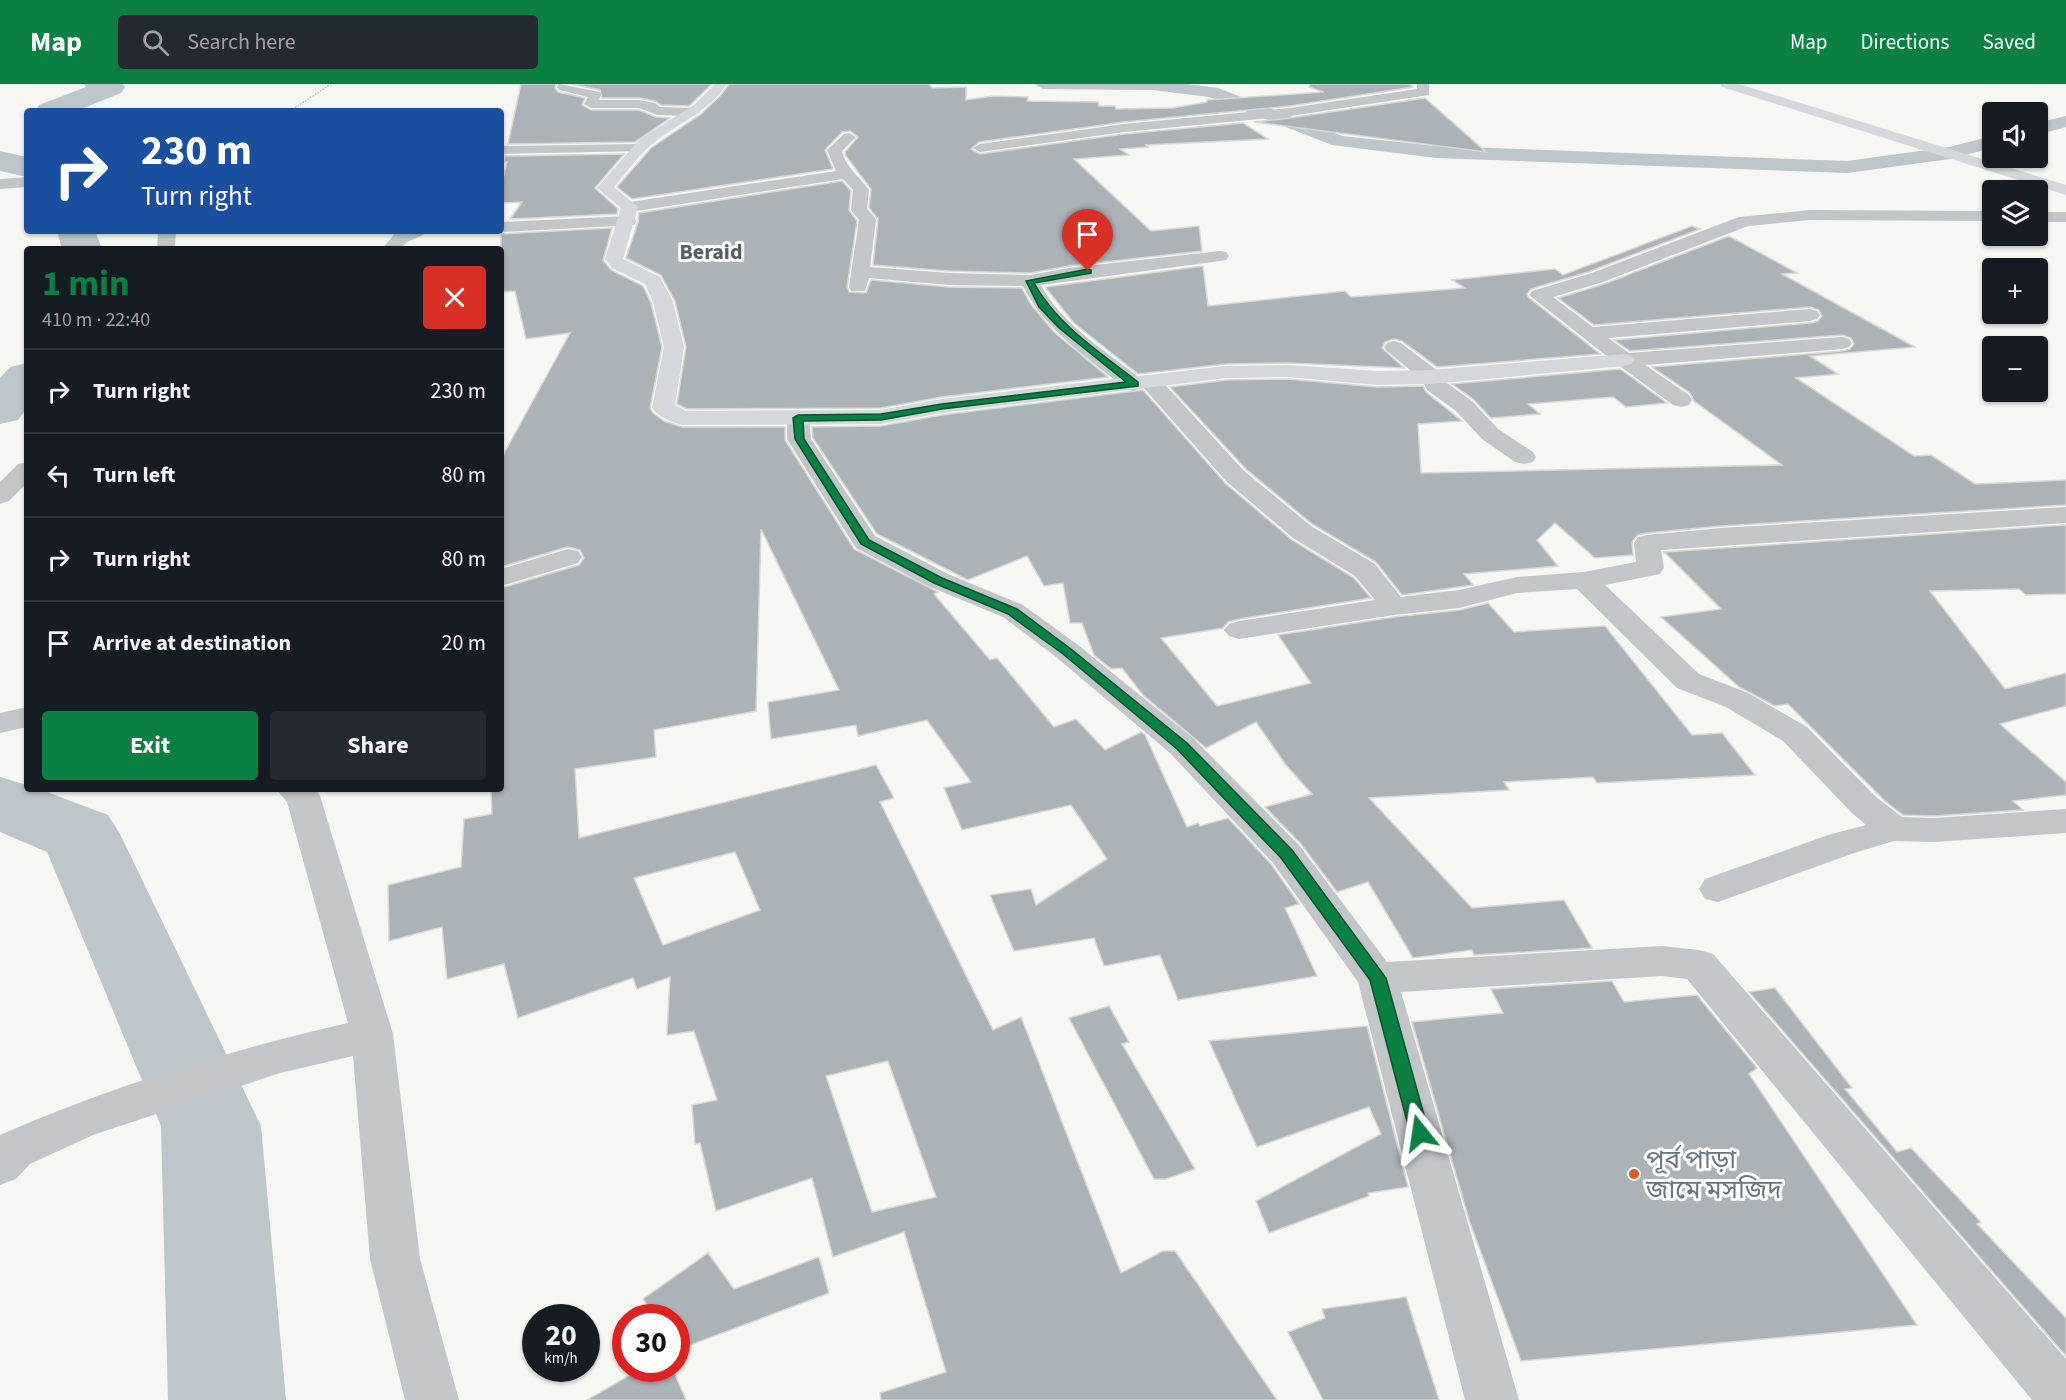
<!DOCTYPE html>
<html lang="en">
<head>
<meta charset="utf-8">
<style>
  body { margin:0; font-family:"Source Sans 3","Noto Sans Bengali",sans-serif; background:#242831; color:#f1f3f6; height:100vh; display:flex; flex-direction:column; font-size:22px; white-space:nowrap }
  * { box-sizing:border-box; margin:0 }
  p { font-size:20px; color:#9ea1a6 }
  .icon { flex:none; width:33px; height:33px; fill:none; stroke:currentColor; stroke-width:2; stroke-linecap:round; stroke-linejoin:round }
  .map { position:relative; flex:1; overflow:hidden }
  .side { position:absolute; left:24px; top:162px; width:480px; height:546px; display:flex; flex-direction:column; background:#171b24; border-radius:6px; box-shadow:0 2px 4px #0004 }
  .side>* { flex:none }
  .hud { position:absolute; left:24px; top:24px; width:480px; height:126px; border-radius:6px; box-shadow:0 2px 4px #0004; background:#1a4fa0; color:#fff; overflow:hidden }
  .controls { position:absolute; left:1982px; top:18px; display:grid; gap:12px }
  .controls a { display:grid; place-items:center; width:66px; height:66px; border-radius:6px; background:#171b24; box-shadow:0 2px 4px #0004; font-size:30px }
  .speed { position:absolute; left:522px; top:1220px; display:flex; gap:12px; font-size:30px; font-weight:700; text-align:center }
  .speed>* { display:grid; place-content:center; width:78px; height:78px; border-radius:50%; background:#171b24; box-shadow:0 2px 4px #0004; line-height:1 }
  .speed small { font-size:15px; font-weight:400 }
  .speed .limit { border:9px solid #d22; background:#fff; color:#111 }
  .pin { position:absolute; display:grid; place-items:center; width:51px; height:51px; color:#fff; margin:-62px -26px; border-radius:50% 50% 50% 0; rotate:-45deg; box-shadow:0 0 6px #0007 }
  .pin .icon { rotate:45deg }
  .me { position:absolute; width:66px; margin:-33px; rotate:345deg; stroke-linejoin:round; filter:drop-shadow(0 0 4px #0008) }
  .turn { display:flex; align-items:center; gap:21px; height:126px; padding:0 18px; font-size:27px }
  .turn .icon { width:78px; height:78px; stroke-width:2.5 }
  .turn b { display:block; font-size:42px; line-height:51px }
  .round { display:grid; place-items:center; flex:none; width:63px; height:63px; border-radius:6px; background:#242831 }
  .overview { display:flex; align-items:center; justify-content:space-between; height:102px; padding:0 18px }
  h1 { font-size:36px; font-weight:700; line-height:45px; color:#0b8043 }
  .button { display:flex; gap:12px; margin-top:auto; padding:12px 18px }
  .button a { flex:1; height:69px; border-radius:6px; background:#0b8043; color:#fff; font-size:24px; font-weight:700; line-height:69px; text-align:center }
  .button a+a { background:#242831; color:#f1f3f6 }
  ul { padding:0; list-style:none }
  li { display:flex; align-items:center; gap:18px; height:84px; padding:0 18px; border-top:2px solid #363941 }
  li div { flex:1 }
  li b { display:block; font-size:22px }
  li em { font-style:normal }
  header { display:flex; align-items:center; gap:36px; box-sizing:border-box; height:84px; padding:0 30px; background:#0b8043; color:#fff }
  header strong { font-size:28px }
  nav { display:flex; gap:33px; margin-inline-start:auto; font-size:21px }
  .search { width:420px; height:54px; background:#242831; display:flex; align-items:center; gap:15px; box-sizing:border-box; padding:0 21px; border-radius:6px; color:#9ea1a6; font-size:22px }
  .map>svg:first-child { display:block }
  .lines { fill:none; stroke-linecap:round; stroke-linejoin:round }
  .canal { fill:#bcc6cb; fill-rule:evenodd }
  .river { fill:#bcc6cb; fill-rule:evenodd }
  .building { fill:#abb2b8; stroke:#d8d8d5; stroke-width:1.5; fill-rule:evenodd }
  .path { stroke:#bcbec0; stroke-width:1.5; stroke-dasharray:1.5 1.5; stroke-linecap:butt }
  .street { fill:#c2c6c9; fill-rule:evenodd }
  .secondary { fill:#d4d8dc; fill-rule:evenodd }
  .route { fill:#0b8043; stroke:#07532c; stroke-width:1.5 }
  .poi-dot { fill:#e25b27; stroke:#fff; stroke-width:2 }
  .labels { text-anchor:middle; dominant-baseline:central; stroke-width:6; stroke-linejoin:round; paint-order:stroke }
  .far-district-label { font-size:22px; font-weight:bold; fill:#535e69; stroke:#fff }
  .near-poi-label { font-size:26px; fill:#657584; stroke:#fff; text-anchor:start }
</style>
</head>
<body>
<header>
<strong>Map</strong>
<div class="search"><svg class="icon" aria-label="search" viewBox="0 0 24 24"><circle cx="10" cy="10" r="6"/><path d="M15 15l6 6"/></svg>Search here</div>
<nav><a>Map</a><a>Directions</a><a>Saved</a></nav>
</header>
<div class="map">
<svg width="2066" height="1316" viewBox="0 0 2066 1316">
  <rect width="100%" height="100%" fill="#f6f6f3"/>
  <g class="lines">
    <g class="canal">
      <polygon points="1035,0 1187,0 1218,4 1342,52 1436,62 1847,77 1949,63 1992,52 1992,64 1950,75 1847,89 1436,74 1332,61 1209,13 1153,6 1043,5"/>
      <polygon points="2066,32 2066,43 2037,51 2037,39"/>
    </g>
    <g class="river">
      <polygon points="84,0 123,0 125,3 121,9 76,27 35,27 39,21 86,3"/>
      <polygon points="0,67 27,73 27,93 0,87"/>
      <polygon points="57,147 95,147 102,165 62,165"/>
      <polygon points="27,279 27,324 18,336 0,340 0,294 10,283"/>
      <polygon points="0,693 27,701 27,705 39,705 108,731 120,750 261,1042 286,1316 168,1316 161,1042 47,768 0,748"/>
    </g>
  </g>
  <g class="building">
    <polygon points="521,0 556,0 555,4 558,8 585,14 582,21 591,26 639,26 656,33 670,34 635,58 508,60"/>
    <polygon points="571,0 712,0 689,22 661,21 655,17 639,14 602,14 600,6"/>
    <polygon points="729,0 929,0 932,4 966,3 966,16 993,12 1028,13 1027,17 1098,18 1099,22 1115,22 1116,25 1172,24 1207,18 1207,16 1324,8 1309,3 1310,0 1409,0 1413,3 1290,22 1124,38 979,58 971,65 980,70 1124,50 1243,39 1268,55 1146,61 1148,63 1120,65 1129,71 1074,75 1151,147 1199,142 1202,167 1069,182 1030,189 949,187 873,181 878,135 869,124 871,105 846,72 845,68 858,53 850,47 842,48 825,66 833,85 632,115 617,103 651,64 701,30 721,11"/>
    <polygon points="1425,14 1486,68 1254,38 1290,34"/>
    <polygon points="624,70 595,104 618,125 617,130 510,135 522,118 501,119 501,103 507,78 504,78 505,72"/>
    <polygon points="842,97 851,107 849,126 857,137 847,203 849,208 866,209 871,196 949,203 1022,204 1030,219 1054,248 1108,293 942,313 881,324 687,325 677,320 686,263 675,217 661,191 626,174 638,138 639,129"/>
    <polygon points="1692,142 1700,145 1588,188 1531,205 1527,210 1528,213 1600,270 1437,283 1402,257 1393,255 1385,258 1382,264 1404,284 1288,279 1226,280 1138,290 1074,239 1045,203 1203,182 1208,222 1345,207 1351,213 1465,204 1452,196 1555,185 1563,191"/>
    <path d="M612,144L603,176L611,186L643,202L651,219L662,263L650,324L653,329L664,337L682,343H785V356L854,465L938,508L934,510L990,576L997,574L1054,643L1076,635L1105,666L1141,648L1145,651L1187,743L1198,739L1200,742L1228,734L1271,780L1299,820L1285,824L1317,892L1178,916L1160,871L1104,882L1094,854L1014,867L990,811L1031,805L1036,821L1107,775L1071,721L962,746L944,704L971,698L927,636L858,652L856,641L771,655L768,618L839,606L761,445L756,627L654,646L656,673L575,685L579,754L876,681L894,714L880,718L993,946L1021,933L1121,1189L1163,1167H1175L1277,1316H881L880,1309L946,1288L904,1148L833,1173L812,1094L716,1127L700,1059L695,1060L692,1021L717,1016L694,947L667,951L670,893L637,905L633,894L518,934L504,880L447,895L442,843L389,857L388,801L461,783L464,735L492,730L491,705H501V694L503,693L501,504L579,481L584,474L580,466L567,463L501,483V375L570,249L526,255L515,207L501,208V150ZM735,768L760,826L663,861L634,794ZM888,977L936,1113L872,1128L826,992Z"/>
    <polygon points="1729,152 1797,189 1782,190 1915,263 1810,272 1838,290 1796,294 1914,372 1931,371 1975,400 2066,396 2066,421 1721,442 1647,449 1638,451 1632,458 1633,471 1595,474 1555,439 1537,456 1558,482 1464,490 1473,501 1402,511 1376,478 1312,440 1246,385 1170,303 1226,296 1288,295 1377,303 1423,302 1426,308 1462,337 1418,340 1421,389 1782,381 1694,317 1690,309 1652,283 1842,267 1850,265 1854,260 1851,254 1842,251 1630,267 1614,256 1810,239 1818,237 1822,232 1819,226 1810,223 1594,241 1558,214 1604,200"/>
    <polygon points="1620,285 1667,319 1626,323 1613,313 1528,320 1540,330 1491,334 1473,315 1452,300"/>
    <polygon points="1143,306 1225,399 1292,456 1354,494 1371,514 1239,535 1228,538 1223,544 1161,554 1217,622 1311,599 1278,551 1394,533 1460,526 1488,519 1514,548 1605,542 1692,651 1722,649 1755,691 1597,699 1593,693 1504,698 1509,706 1369,714 1472,824 1564,816 1592,864 1474,871 1472,866 1413,874 1368,798 1337,808 1301,760 1265,723 1312,710 1286,681 1256,638 1206,664 1143,611 1122,584 1111,585 1094,571 1082,539 1070,539 1063,499 1044,502 1027,472 968,496 877,450 813,354 812,343 881,342 942,331"/>
    <polygon points="2066,441 2066,510 2026,511 2019,505 1930,507 2005,605 2066,589 2066,622 2000,640 2066,698 2066,711 2013,717 2023,726 1934,732 1903,731 1885,717 1788,620 1775,622 1739,603 1661,533 1721,525 1664,468"/>
    <polygon points="1612,897 1624,918 1697,911 1700,915 1757,984 1749,990 1917,1241 1521,1277 1469,1136 1412,938 1503,929 1491,905"/>
    <polygon points="1775,904 1852,1004 1845,1005 1897,1068 1911,1064 1981,1138 1977,1140 2066,1234 2066,1272 1749,908"/>
    <polygon points="1109,922 1129,958 1122,960 1195,1085 1166,1095 1154,1095 1069,934"/>
    <polygon points="1367,942 1408,1103 1368,1109 1369,1112 1269,1149 1256,1117 1381,1050 1369,1023 1257,1063 1209,957"/>
    <polygon points="708,1169 734,1205 819,1173 829,1209 677,1266 676,1233 655,1233 643,1215"/>
    <polygon points="1406,1213 1439,1316 1323,1316 1288,1248 1325,1234 1322,1225"/>
    <polygon points="642,1284 672,1284 686,1316 587,1316"/>
  </g>
  <g class="lines">
    <polyline class="path" points="290,27 331,0"/>
    <g class="street">
      <polygon points="559,0 600,8 601,11 599,16 639,16 655,19 660,23 693,24 700,28 693,32 657,31 639,24 591,24 584,20 588,13 559,6 557,3"/>
      <polygon points="1417,0 1429,0 1429,11 1290,32 1124,48 980,68 973,64 980,60 1124,40 1290,24 1417,5"/>
      <path d="M849,49L856,53L842,67C846,84 859,92 869,106L867,125L876,135L870,183L949,189L1030,191L1069,184L1220,167L1226,168L1229,172L1226,176L1220,177L1041,201C1062,241 1106,267 1141,295L1150,291L1158,293L1244,387L1311,442L1375,480L1401,513L1459,506L1517,493L1584,488L1636,478L1634,459L1638,453L1647,451L1721,444L2066,423V439L1661,466L1664,484L1660,490L1605,501L1699,590L1748,609L1807,643L1875,712L1902,733L1934,734L2066,725V749L1934,758L1894,757L1854,769L1718,818L1705,815L1699,805L1705,795L1828,751L1866,741L1851,728L1783,657L1726,623L1677,604L1577,505L1517,509L1459,524L1394,531L1239,555L1229,552L1224,546L1229,540L1239,537L1375,516L1355,492L1293,454L1226,397L1143,303L1134,307L1126,305C1089,274 1045,247 1023,202L949,201L869,194L865,207H851L849,203L859,136L851,126L853,106L843,95L630,128L622,123L630,118L836,87L827,66L844,50Z"/>
      <polygon points="639,60 646,64 644,67 501,70 501,62"/>
      <polygon points="27,93 27,103 0,105 0,95"/>
      <polygon points="1810,126 1992,127 1992,137 1810,136 1748,142 1603,198 1553,213 1593,243 1810,225 1817,227 1820,231 1817,235 1810,237 1608,254 1629,269 1842,253 1849,255 1852,259 1849,263 1842,265 1645,281 1689,311 1692,316 1689,321 1681,323 1673,321 1617,280 1529,211 1532,207 1589,190 1739,133"/>
      <rect x="2037" y="128" width="29" height="10"/>
      <polygon points="628,132 634,133 636,137 634,141 501,148 497,147 501,147 501,138"/>
      <polygon points="158,147 176,147 175,165 157,165"/>
      <path d="M400,147H427C421,155 410,153 400,165H382L396,148Z"/>
      <polygon points="1394,257 1401,259 1439,288 1444,297 1472,317 1498,345 1533,368 1536,373 1533,378 1524,380 1515,378 1482,355 1456,327 1427,306 1422,296 1387,267 1384,263 1387,259"/>
      <polygon points="798,327 806,329 809,334 811,355 875,452 948,490 1023,521 1078,561 1194,655 1299,761 1387,878 1662,862 1699,866 1713,870 2066,1275 2066,1316 2032,1316 1687,895 1662,892 1401,908 1519,1316 1465,1316 1358,898 1273,779 1170,669 1056,573 1003,533 928,502 856,464 787,355 787,334 790,329"/>
      <polygon points="27,378 27,399 9,417 0,420 0,398 18,380"/>
      <polygon points="568,465 578,467 582,473 578,479 501,502 501,485"/>
      <polygon points="27,623 27,643 0,649 0,629"/>
      <path d="M276,705H316L320,712L393,950L420,1175L459,1316H405L370,1175L353,972L280,989L93,1051L30,1080L16,1095L0,1101V1051C111,1002 230,966 348,939L287,718Z"/>
    </g>
    <g class="secondary">
      <path d="M715,0H727C708,28 680,38 655,58C639,70 627,88 614,103L638,123L623,175L660,193L673,218L684,263L675,321L686,327L881,326L942,315L1226,282L1288,281L1377,287L1431,286L1624,270L1631,272L1635,276L1631,280L1624,282L1431,300L1377,301L1288,293L1226,294L942,329L881,340L682,341C671,338 658,333 652,324L664,263L653,218L645,200L612,184L605,175L621,124L597,104L640,55L694,21Z"/>
      <polygon points="1720,0 1739,0 2066,101 2066,111 1722,3"/>
    </g>
  </g>
  <path class="route" d="M1088,185L1091,186V189L1034,199C1058,242 1100,268 1138,298V302L942,325L881,336L803,337L804,355L869,456L942,494L1017,525L1071,565L1187,659L1292,766L1386,894L1429,1049L1426,1055L1420,1057L1413,1055L1410,1049L1370,896L1281,774L1177,665L1063,570L1008,530L934,499L861,460L795,355L793,334L798,331L881,330L942,320L1126,298L1059,244L1039,223L1026,197Z"/>
  <circle class="poi-dot" cx="1634" cy="1090" r="6"/>
  <g class="labels">
    <g class="far-district-label">
      <text x="711" y="168">Beraid</text>
    </g>
    <g class="near-poi-label">
      <text x="1646" y="1075">পূর্ব পাড়া<tspan x="1646" dy="30">জামে মসজিদ</tspan></text>
    </g>
  </g>
</svg>
<div class="controls">
<a><svg class="icon" aria-label="sound" viewBox="0 0 24 24"><path d="M4 9h4l5-4v14l-5-4H4zM17 9q2 3 0 6"/></svg></a>
<a><svg class="icon" aria-label="layers" viewBox="0 0 24 24"><path d="M12 4l9 5-9 5-9-5zM3 14l9 5 9-5"/></svg></a>
<a>+</a>
<a>−</a>
</div>
<div class="speed"><div>20<small>km/h</small></div><div class="limit">30</div></div>
<div class="pin" style="left:1088px;top:187px;background:#d93025"><svg class="icon" aria-label="arrive" viewBox="0 0 24 24"><path d="M6 21V4h12l-3 4 3 4H6"/></svg></div>
<svg class="me" style="left:1420px;top:1049px" viewBox="-20 -20 40 40"><path d="M0-17L14 15 0 8-14 15z" fill="#0b8043" stroke="#fff" stroke-width="4"/></svg>
<div class="hud">
<div class="turn"><svg class="icon" aria-label="right" viewBox="0 0 24 24"><path d="M7 20v-9h11M14 6l5 5-5 5"/></svg><div><b>230 m</b>Turn right</div></div>
</div>
<section class="side">
<div class="overview"><div><h1>1 min</h1><p>410 m · 22:40</p></div><a class="round" style="background:#d93025;color:#fff"><svg class="icon" aria-label="close" viewBox="0 0 24 24"><path d="M6 6l12 12M18 6L6 18"/></svg></a></div>
<ul>
<li><svg class="icon" aria-label="right" viewBox="0 0 24 24"><path d="M7 20v-9h11M14 6l5 5-5 5"/></svg><div><b>Turn right</b></div><em>230 m</em></li>
<li><svg class="icon" aria-label="left" viewBox="0 0 24 24"><path d="M17 20v-9H6M10 6l-5 5 5 5"/></svg><div><b>Turn left</b></div><em>80 m</em></li>
<li><svg class="icon" aria-label="right" viewBox="0 0 24 24"><path d="M7 20v-9h11M14 6l5 5-5 5"/></svg><div><b>Turn right</b></div><em>80 m</em></li>
<li><svg class="icon" aria-label="arrive" viewBox="0 0 24 24"><path d="M6 21V4h12l-3 4 3 4H6"/></svg><div><b>Arrive at destination</b></div><em>20 m</em></li>
</ul>
<div class="button"><a>Exit</a><a>Share</a></div>
</section>
</div>
</body>
</html>
